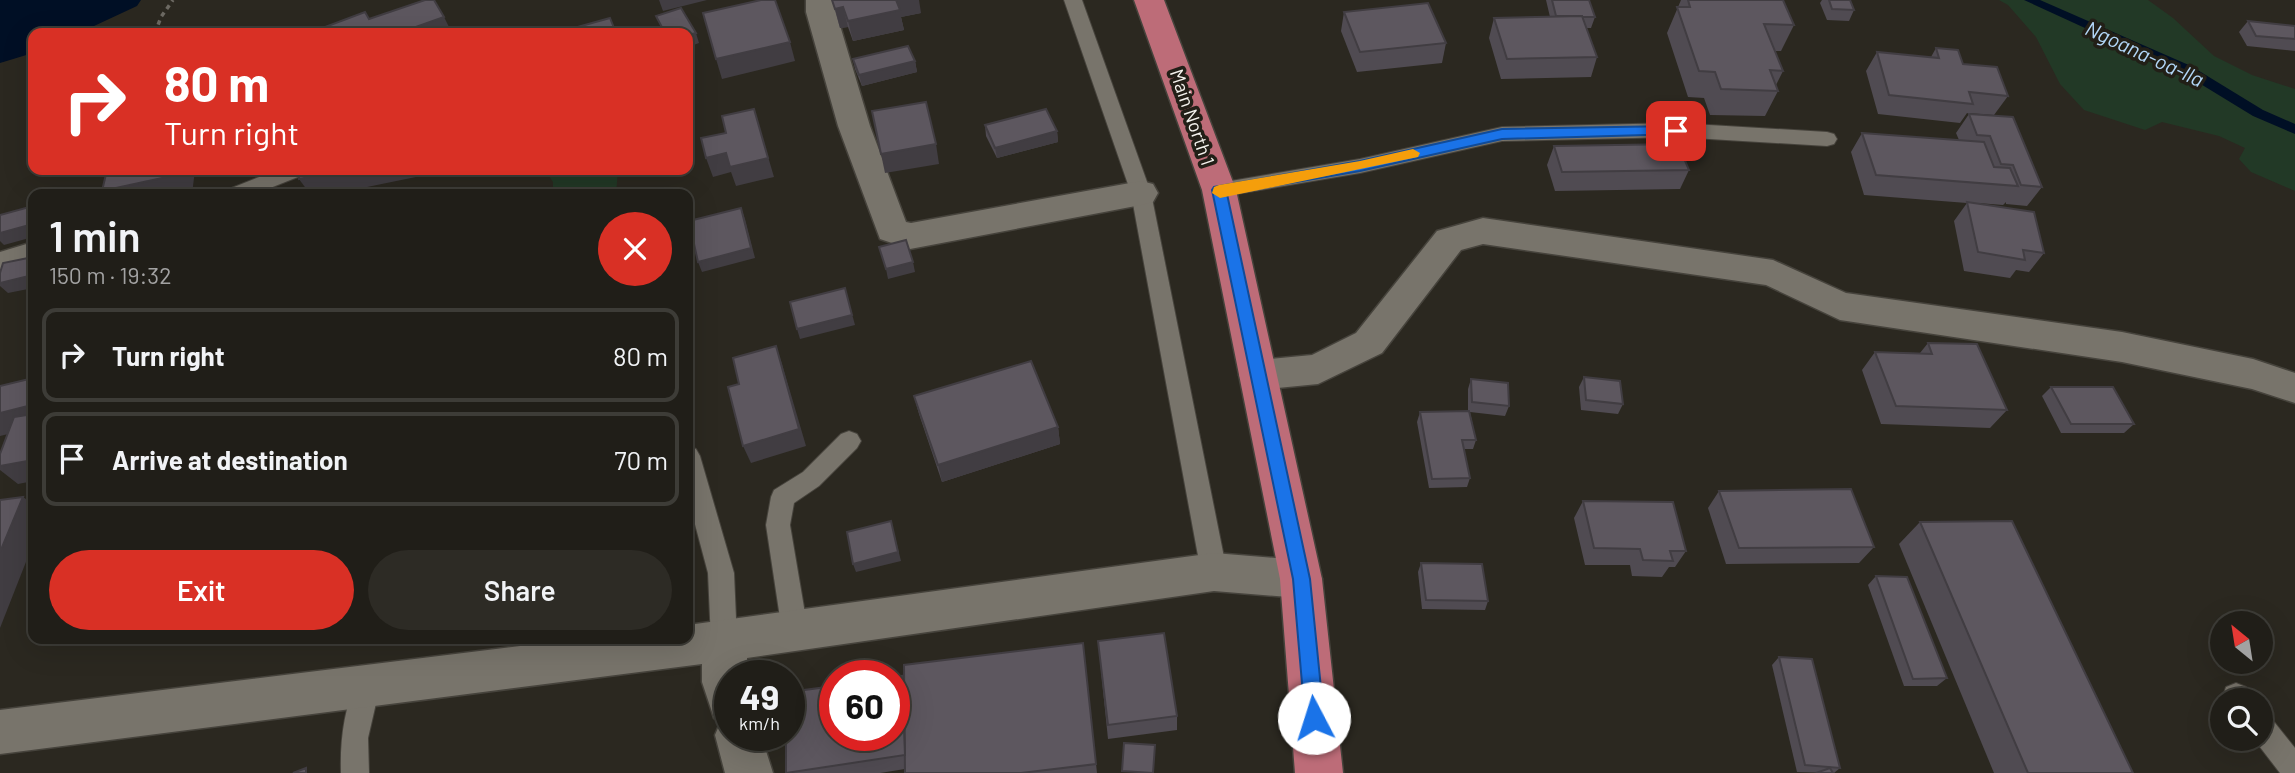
<!DOCTYPE html>
<html lang="en">
<head>
<meta charset="utf-8">
<style>
  body { margin:0; font-family:Barlow,sans-serif; background:#2d2b25; color:#f1f3f6; height:100vh; display:flex; flex-direction:column; font-size:26px; white-space:nowrap }
  * { box-sizing:border-box; margin:0 }
  p { font-size:23px; color:#a2a2a2 }
  .icon { flex:none; width:38px; height:38px; fill:none; stroke:currentColor; stroke-width:2; stroke-linecap:round; stroke-linejoin:round }
  .map { position:relative; flex:1; overflow:hidden }
  .panel { position:absolute; left:28px; top:189px; width:665px; height:455px; display:flex; flex-direction:column; background:#201e18; border-radius:14px; box-shadow:0 7px 28px #0002,0 0 0 2px #3d3c37 }
  .panel>* { flex:none }
  .banner { position:absolute; left:28px; top:28px; width:665px; height:147px; border-radius:14px; box-shadow:0 7px 28px #0002,0 0 0 2px #3d3c37; background:#d93025; color:#fff; overflow:hidden }
  .needle { width:46px; rotate:330deg }
  .controls { position:absolute; left:2210px; top:611px; display:grid; gap:14px }
  .controls a { display:grid; place-items:center; width:63px; height:63px; border-radius:50%; background:#201e18; box-shadow:0 7px 28px #0002,0 0 0 2px #3d3c37; font-size:35px }
  .speed { position:absolute; left:714px; top:660px; display:flex; gap:14px; font-size:35px; font-weight:700; text-align:center }
  .speed>* { display:grid; place-content:center; width:91px; height:91px; border-radius:50%; background:#201e18; box-shadow:0 7px 28px #0002,0 0 0 2px #3d3c37; line-height:1 }
  .speed small { font-size:18px; font-weight:400 }
  .speed .limit { border:10px solid #d22; background:#fff; color:#111 }
  .pin { position:absolute; display:grid; place-items:center; width:60px; height:60px; color:#fff; margin:-30px; border-radius:14px; box-shadow:0 4px 10px #0006 }
  .me { position:absolute; width:77px; margin:-38px; rotate:355deg; stroke-linejoin:round; filter:drop-shadow(0 0 5px #0008) }
  .turn { display:flex; align-items:center; gap:24px; height:147px; padding:0 21px; font-size:32px }
  .turn .icon { width:91px; height:91px; stroke-width:2.5 }
  .turn b { display:block; font-size:49px; line-height:60px }
  .round { display:grid; place-items:center; flex:none; width:74px; height:74px; border-radius:37px; background:#2d2b25 }
  .summary { display:flex; align-items:center; justify-content:space-between; height:119px; padding:0 21px }
  h1 { font-size:42px; font-weight:600; line-height:52px }
  .cta { display:flex; gap:14px; margin-top:auto; padding:14px 21px }
  .cta a { flex:1; height:80px; border-radius:42px; background:#d93025; color:#fff; font-size:28px; font-weight:600; line-height:80px; text-align:center }
  .cta a+a { background:#2d2b25; color:#f1f3f6 }
  ul { padding:0; list-style:none }
  li { display:flex; align-items:center; gap:21px; height:94px; margin:0 14px 10px; padding:0 7px; border:4px solid #3d3c37; border-radius:14px }
  li div { flex:1 }
  li b { display:block; font-size:26px }
  li em { font-style:normal }
  .map>svg:first-child { display:block }
  .green { fill:#223926 }
  .water { fill:#000f25 }
  .lines { fill:none; stroke-linecap:round; stroke-linejoin:round }
  .stream { fill:#000f25; fill-rule:evenodd }
  .service-casing { stroke:#46433c; stroke-width:2 }
  .minor-casing { stroke:#46433c; stroke-width:3 }
  .primary-casing { stroke:#46433c; stroke-width:3 }
  .path { stroke:#6c6962; stroke-width:3.5; stroke-dasharray:4.5 4.5; stroke-linecap:butt }
  .service { fill:#78746b; fill-rule:evenodd }
  .minor { fill:#78746b; fill-rule:evenodd }
  .primary { fill:#bd6c78; fill-rule:evenodd }
  .wall { fill:#504b52 }
  .shaded-wall { fill:#413d42 }
  .building { fill:#5d575f; stroke:#413d42; stroke-width:2 }
  .route { fill:#1a73e8; stroke:#114b97; stroke-width:2 }
  .slow { fill:#f59e0b }
  .labels { text-anchor:middle; dominant-baseline:central; stroke-width:7; stroke-linejoin:round; paint-order:stroke }
  .street-label { font-size:19px; fill:#f5f3ee; stroke:#221f17 }
  .water-label { font-size:21px; font-style:italic; fill:#b2d6f7; stroke:#221f17 }
</style>
</head>
<body>
<div class="map">
<svg width="2295" height="773" viewBox="0 0 2295 773">
  <rect width="100%" height="100%" fill="#2b2820"/>
  <g class="green">
    <polygon points="1999,0 2148,0 2173,18 2214,56 2252,75 2295,89 2295,191 2251,172 2239,159 2245,148 2219,136 2162,122 2145,130 2084,110 2060,84 2036,37 2008,5"/>
    <polygon points="545,170 618,170 616,194 553,194 553,182"/>
  </g>
  <polygon class="water" points="0,0 141,0 137,6 79,33 33,33 33,53 0,63"/>
  <g class="lines">
    <polygon class="stream" points="2024,0 2040,0 2191,66 2263,110 2295,124 2295,134 2253,116 2181,72"/>
    <g class="service-casing">
      <g id="service">
        <polygon points="1064,0 1082,0 1151,193 1227,572 1223,580 1214,583 1205,580 1201,572 1131,193"/>
        <polygon points="1676,123 1827,132 1834,134 1837,139 1834,144 1827,146 1676,137 1502,141 1360,173 1219,197 1212,195 1209,190 1212,185 1219,183 1360,159 1502,127"/>
        <polygon points="277,170 306,170 303,175 255,194 226,194 229,189"/>
        <polygon points="849,431 857,434 861,441 857,448 819,486 794,503 790,525 808,631 804,639 795,643 786,639 782,631 766,525 771,497 774,490 803,472 841,434"/>
        <polygon points="688,446 696,449 700,456 734,573 737,641 733,650 724,653 715,650 711,641 708,573 688,498"/>
        <path d="M367,673L376,677L380,686L368,738L369,773H341C340,740 344,708 358,677Z"/>
        <polygon points="2236,683 2246,687 2252,700 2224,700 2223,696 2226,687"/>
        <polygon points="2261,714 2271,718 2295,748 2295,773 2280,773 2253,738 2261,738"/>
      </g>
    </g>
    <g class="minor-casing">
      <g id="minor">
        <polygon points="806,0 836,0 836,12 870,126 906,222 911,223 1141,181 1153,184 1158,193 1153,202 1141,205 910,249 880,239 838,126 806,12"/>
        <polygon points="1483,218 1773,260 1846,293 2122,332 2253,359 2295,373 2295,403 2252,389 2122,362 1840,320 1766,285 1483,244 1461,250 1382,353 1318,384 1258,390 1244,386 1239,375 1244,364 1258,360 1312,355 1356,333 1437,231"/>
        <polygon points="33,242 33,268 0,278 0,252"/>
        <polygon points="1214,553 1301,560 1316,566 1322,579 1316,592 1301,598 1214,591 747,658 747,676 730,676 730,735 761,735 773,773 725,773 715,735 721,721 714,718 702,682 702,664 0,754 0,710 577,639 688,639 688,625"/>
      </g>
    </g>
    <g class="primary-casing">
      <polygon id="primary" points="1134,0 1164,0 1236,190 1322,579 1343,773 1295,773 1280,579 1202,190"/>
    </g>
    <polyline class="path" points="155,33 161,17 173,0"/>
    <use href="#service" class="service"/>
    <use href="#minor" class="minor"/>
    <use href="#primary" class="primary"/>
  </g>
  <g class="wall">
    <polygon points="832,0 921,13 901,17 904,30 853,41 848,27 840,28"/>
    <polygon points="1546,0 1589,0 1595,17 1591,28 1586,28 1597,57 1591,77 1501,79 1489,38 1494,18 1550,17"/>
    <polygon points="1681,0 1783,0 1794,25 1781,51 1775,51 1783,71 1776,85 1778,91 1765,116 1710,115 1704,98 1688,97 1667,33"/>
    <polygon points="1822,0 1850,0 1854,10 1849,21 1827,20 1820,3"/>
    <polygon points="1344,12 1446,43 1442,63 1357,72 1341,31"/>
    <polygon points="2248,21 2295,26 2295,51 2247,46 2239,32"/>
    <polygon points="1936,48 1963,64 2008,96 1994,115 1967,113 1960,123 1878,114 1866,71 1877,52 1931,57"/>
    <polygon points="853,59 915,61 917,72 862,86 855,69"/>
    <polygon points="1969,114 2042,187 2027,206 2006,204 2006,202 2003,205 1978,203 2044,253 2029,272 2016,270 2010,278 1964,271 1954,221 1967,203 1864,195 1851,152 1862,133 1959,140 1956,133"/>
    <polygon points="985,125 1057,131 1058,142 997,158 986,136"/>
    <polygon points="1554,146 1689,170 1680,189 1555,191 1547,165"/>
    <polygon points="1928,343 2007,410 1990,428 1881,424 1862,370 1875,352 1920,353"/>
    <polygon points="1584,377 1623,404 1618,414 1581,410 1579,387"/>
    <polygon points="1471,379 1509,406 1505,416 1470,412 1476,440 1473,449 1464,449 1470,478 1467,487 1429,488 1417,422 1420,412 1468,411 1468,389"/>
    <polygon points="2051,387 2134,424 2124,433 2061,433 2042,396"/>
    <polygon points="914,396 1058,427 1060,444 942,482 919,414"/>
    <polygon points="1719,491 1874,547 1859,563 1726,564 1708,508"/>
    <polygon points="1583,501 1686,551 1675,567 1669,567 1662,577 1632,576 1630,565 1585,565 1574,518"/>
    <polygon points="1920,522 2133,773 1994,773 1899,544"/>
    <polygon points="1421,563 1488,601 1485,610 1422,609 1418,572"/>
    <polygon points="1876,576 1947,678 1937,686 1904,686 1868,585"/>
    <polygon points="1098,641 1177,716 1177,730 1108,739"/>
    <polygon points="1083,643 1097,773 905,773 905,769 880,773 786,773 902,676 904,684"/>
    <polygon points="1779,657 1840,768 1834,773 1797,772 1772,665"/>
  </g>
  <g class="shaded-wall">
    <polygon points="659,0 707,0 663,11"/>
    <polygon points="896,0 919,0 921,13 901,17 904,30 853,41 848,21"/>
    <polygon points="843,7 848,27 840,28 835,9"/>
    <polygon points="444,17 452,33 399,33"/>
    <polygon points="696,33 699,43 688,47 688,35"/>
    <polygon points="790,42 795,61 722,79 716,59"/>
    <polygon points="915,61 917,72 862,86 859,75"/>
    <polygon points="754,109 774,177 736,186 731,172 713,177 706,158"/>
    <polygon points="1057,131 1058,142 997,158 995,148"/>
    <polygon points="936,144 939,164 885,173 881,154"/>
    <polygon points="177,170 195,170 192,194 105,194 102,191"/>
    <polygon points="345,170 450,170 333,194 310,194 299,179"/>
    <polygon points="741,208 745,219 755,258 702,272 698,262"/>
    <polygon points="33,224 33,237 4,245 0,241 0,233"/>
    <polygon points="913,262 915,272 888,279 886,269"/>
    <polygon points="33,275 33,288 8,293 0,286 0,283"/>
    <polygon points="845,288 855,325 800,339 797,329"/>
    <polygon points="776,346 782,364 806,446 751,463 743,446"/>
    <polygon points="33,400 33,428 0,436 0,413"/>
    <polygon points="1058,427 1060,444 942,482 938,465"/>
    <polygon points="33,460 33,481 18,484 0,470 0,466"/>
    <polygon points="23,497 33,504 33,544 0,628 0,552"/>
    <polygon points="891,521 901,561 856,572 853,564"/>
    <polygon points="902,676 907,691 906,755"/>
  </g>
  <g class="building">
    <polygon points="425,0 434,0 444,17 399,33 347,33 347,32 344,33 328,33 325,27 365,12 369,19"/>
    <polygon points="761,0 775,0 790,42 716,59 703,13"/>
    <polygon points="832,0 896,0 900,10 848,21 843,7 835,9"/>
    <polygon points="1552,0 1589,0 1595,17 1582,17 1582,16 1556,16"/>
    <polygon points="1688,0 1783,0 1794,25 1764,24 1783,71 1770,70 1778,91 1721,89 1715,72 1699,71 1677,7 1690,7"/>
    <polygon points="1829,0 1850,0 1854,10 1832,9"/>
    <polygon points="1428,3 1446,43 1360,52 1344,12"/>
    <polygon points="681,8 696,33 688,35 688,33 665,33 656,16"/>
    <polygon points="1582,16 1597,57 1507,59 1494,18"/>
    <polygon points="610,18 616,33 556,33"/>
    <polygon points="2248,21 2295,26 2295,39 2256,36"/>
    <polygon points="908,46 915,61 859,75 853,59"/>
    <polygon points="1936,48 1958,50 1963,64 1997,67 2008,96 1969,92 1973,104 1889,95 1877,52 1939,58"/>
    <polygon points="926,102 936,144 881,154 872,111"/>
    <polygon points="754,109 768,158 730,167 726,153 706,158 701,138 726,133 722,116"/>
    <polygon points="1046,109 1057,131 995,148 985,125"/>
    <polygon points="1969,114 2013,117 2042,187 2021,185 2013,165 2001,164 1990,136 1977,135"/>
    <polygon points="1862,133 1984,142 1994,167 2010,168 2018,186 1876,175"/>
    <polygon points="1678,144 1689,170 1562,172 1554,146"/>
    <polygon points="107,170 177,170 176,175 102,191"/>
    <polygon points="300,170 345,170 299,179"/>
    <polygon points="1967,202 2034,212 2044,253 2023,250 2025,260 1978,252"/>
    <polygon points="33,206 33,224 0,233 0,215"/>
    <polygon points="741,208 751,248 698,262 689,221"/>
    <polygon points="906,240 913,262 886,269 879,247"/>
    <polygon points="33,257 33,275 0,283 0,273 3,263"/>
    <polygon points="845,288 852,315 797,329 790,302"/>
    <polygon points="1928,343 1977,344 2007,410 1896,406 1875,352 1932,354"/>
    <polygon points="776,346 799,429 743,446 728,387 739,384 733,358"/>
    <polygon points="1031,361 1058,427 938,465 914,396"/>
    <polygon points="1584,377 1620,381 1623,404 1586,400"/>
    <polygon points="33,378 32,405 0,413 0,386"/>
    <polygon points="1471,379 1508,383 1509,406 1472,402"/>
    <polygon points="2051,387 2113,387 2134,424 2071,424"/>
    <polygon points="1469,411 1476,440 1462,440 1470,478 1432,479 1420,412"/>
    <polygon points="33,414 33,460 0,466 0,454 14,417"/>
    <polygon points="1851,489 1874,547 1739,548 1719,491"/>
    <polygon points="23,497 0,552 0,500"/>
    <polygon points="1583,501 1673,502 1686,551 1670,551 1673,561 1643,560 1640,549 1594,548"/>
    <polygon points="891,521 898,552 853,564 847,532"/>
    <polygon points="2012,521 2133,773 2028,773 1920,522"/>
    <polygon points="1421,563 1482,564 1488,601 1426,600"/>
    <polygon points="1876,576 1907,577 1947,678 1913,679"/>
    <polygon points="1164,633 1177,716 1108,725 1098,641"/>
    <polygon points="1083,643 1096,764 1021,773 905,773 904,665"/>
    <polygon points="1779,657 1812,659 1840,768 1805,765"/>
    <polygon points="902,676 905,755 786,773 786,735 789,735 789,692 835,686 835,735 894,735 894,677"/>
    <polygon points="1124,743 1155,745 1153,773 1122,771"/>
    <polygon points="306,768 306,773 293,773"/>
    <polygon points="1830,768 1833,773 1816,773"/>
  </g>
  <polygon class="route" points="1676,126 1683,131 1681,134 1502,139 1360,171 1227,194 1310,579 1324,718 1321,724 1314,727 1307,724 1305,718 1293,579 1212,190 1214,187 1360,161 1502,129"/>
  <polygon class="slow" points="1413,149 1420,153 1418,157 1220,198 1212,193 1214,187 1219,185 1360,161"/>
  <g class="labels">
    <g class="street-label">
      <text transform="translate(1193 117) rotate(71)">Main North 1</text>
    </g>
    <g class="water-label">
      <text transform="translate(2145 53) rotate(25)">Ngoana-oa-lla</text>
    </g>
  </g>
</svg>
<div class="controls">
<a><svg class="needle" viewBox="-14 -14 28 28"><path d="M0-13l5 13h-10z" fill="#e53935"/><path d="M0 13l5-13h-10z" fill="#a2a2a2"/></svg></a>
<a><svg class="icon" aria-label="search" viewBox="0 0 24 24"><circle cx="10" cy="10" r="6"/><path d="M15 15l6 6"/></svg></a>
</div>
<div class="speed"><div>49<small>km/h</small></div><div class="limit">60</div></div>
<div class="pin" style="left:1676px;top:131px;background:#d93025"><svg class="icon" aria-label="arrive" viewBox="0 0 24 24"><path d="M6 21V4h12l-3 4 3 4H6"/></svg></div>
<svg class="me" style="left:1314px;top:718px" viewBox="-20 -20 40 40"><circle r="19" fill="#fff"/><path d="M0-13L10 11 0 6-10 11z" fill="#1a73e8"/></svg>
<div class="banner">
<div class="turn"><svg class="icon" aria-label="right" viewBox="0 0 24 24"><path d="M7 20v-9h11M14 6l5 5-5 5"/></svg><div><b>80 m</b>Turn right</div></div>
</div>
<section class="panel">
<div class="summary"><div><h1>1 min</h1><p>150 m · 19:32</p></div><a class="round" style="background:#d93025;color:#fff"><svg class="icon" aria-label="close" viewBox="0 0 24 24"><path d="M6 6l12 12M18 6L6 18"/></svg></a></div>
<ul>
<li><svg class="icon" aria-label="right" viewBox="0 0 24 24"><path d="M7 20v-9h11M14 6l5 5-5 5"/></svg><div><b>Turn right</b></div><em>80 m</em></li>
<li><svg class="icon" aria-label="arrive" viewBox="0 0 24 24"><path d="M6 21V4h12l-3 4 3 4H6"/></svg><div><b>Arrive at destination</b></div><em>70 m</em></li>
</ul>
<div class="cta"><a>Exit</a><a>Share</a></div>
</section>
</div>
</body>
</html>
